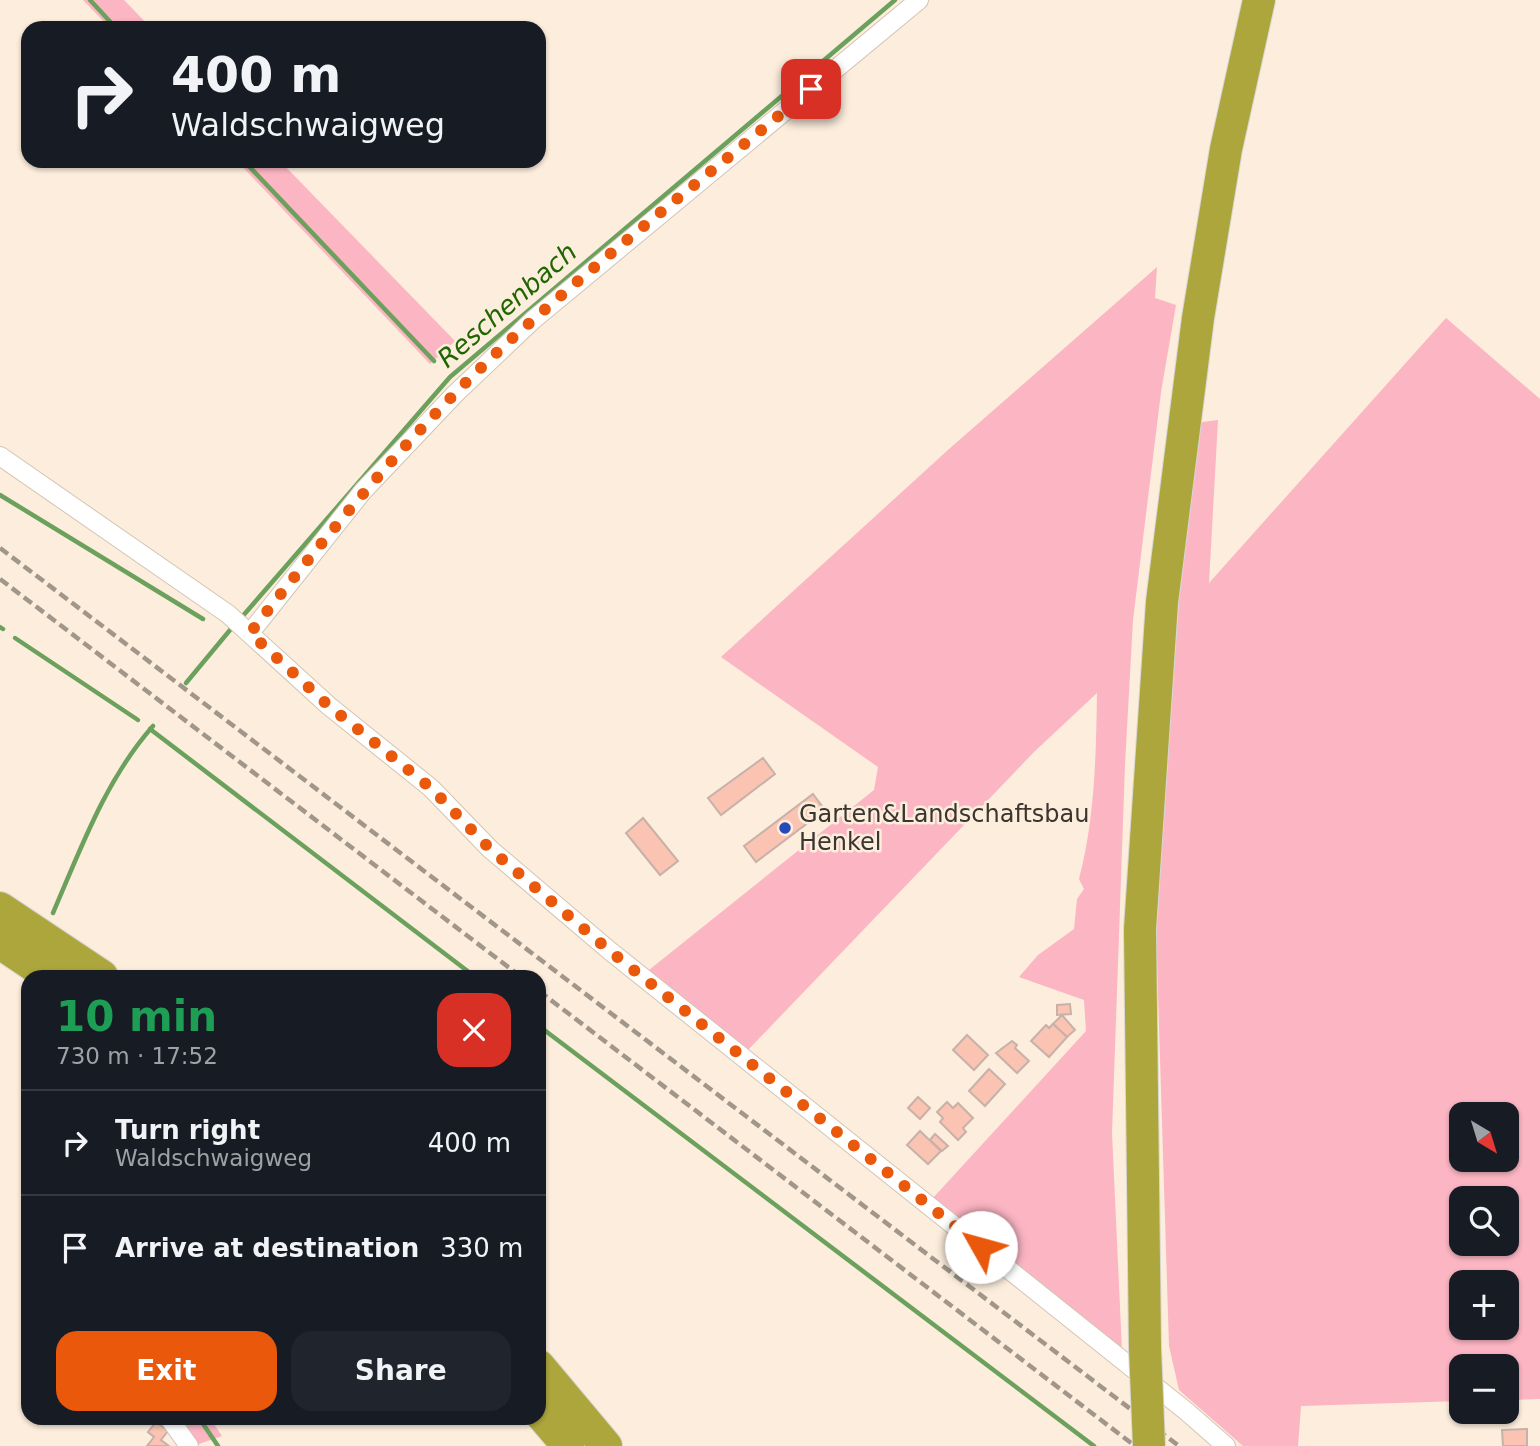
<!DOCTYPE html>
<html lang="en">
<head>
<meta charset="utf-8">
<style>
  body { margin:0; font-family:"DejaVu Sans",sans-serif; background:#20242c; color:#f1f3f6; height:100vh; display:flex; flex-direction:column; font-size:26px; white-space:nowrap }
  * { box-sizing:border-box; margin:0 }
  p { font-size:23px; color:#9ea1a6 }
  .icon { flex:none; width:38px; height:38px; fill:none; stroke:currentColor; stroke-width:2; stroke-linecap:round; stroke-linejoin:round }
  .map { position:relative; flex:1; overflow:hidden }
  .sheet { position:absolute; left:21px; top:970px; width:525px; height:455px; display:flex; flex-direction:column; background:#171b24; border-radius:21px; box-shadow:0 2px 5px #0004 }
  .sheet>* { flex:none }
  .hud { position:absolute; left:21px; top:21px; width:525px; height:147px; border-radius:21px; box-shadow:0 2px 5px #0004; background:#171b24; color:#f1f3f6; overflow:hidden }
  .needle { width:46px; rotate:142deg }
  .buttons { position:absolute; left:1449px; top:1102px; display:grid; gap:14px }
  .buttons a { display:grid; place-items:center; width:70px; height:70px; border-radius:14px; background:#171b24; box-shadow:0 2px 5px #0004; font-size:35px }
  .pin { position:absolute; display:grid; place-items:center; width:60px; height:60px; color:#fff; margin:-30px; border-radius:14px; box-shadow:0 4px 10px #0006 }
  .me { position:absolute; width:77px; margin:-38px; rotate:308deg; stroke-linejoin:round; filter:drop-shadow(0 0 5px #0008) }
  .turn { display:flex; align-items:center; gap:24px; height:147px; padding:0 35px; font-size:32px }
  .turn .icon { width:91px; height:91px; stroke-width:2.5 }
  .turn b { display:block; font-size:49px; line-height:60px }
  .round { display:grid; place-items:center; flex:none; width:74px; height:74px; border-radius:21px; background:#20242c }
  .headline { display:flex; align-items:center; justify-content:space-between; height:119px; padding:0 35px }
  h1 { font-size:42px; font-weight:800; line-height:52px; color:#1e9e55 }
  .action { display:flex; gap:14px; margin-top:auto; padding:14px 35px }
  .action a { flex:1; height:80px; border-radius:21px; background:#ea580c; color:#fff; font-size:28px; font-weight:800; line-height:80px; text-align:center }
  .action a+a { background:#20242c; color:#f1f3f6 }
  ul { padding:0; list-style:none }
  li { display:flex; align-items:center; gap:21px; height:105px; padding:0 35px; border-top:2px solid #363941 }
  li div { flex:1 }
  li b { display:block; font-size:26px }
  li em { font-style:normal }
  .map>svg:first-child { display:block }
  .green { fill:#fbb5c3; fill-rule:evenodd }
  .lines { fill:none; stroke-linecap:round; stroke-linejoin:round }
  .stream { stroke:#6ba15d; stroke-width:4.5 }
  .building { fill:#fac3b2; stroke:#c7b1a9; stroke-width:2 }
  .street-casing { stroke:#d3c5b4; stroke-width:20 }
  .highway-casing { stroke:#d8d7d5; stroke-width:34 }
  .street { stroke:#fff; stroke-width:18 }
  .highway { stroke:#aca63c; stroke-width:32 }
  .rail { stroke:#a0968a; stroke-width:4.5; stroke-dasharray:10 5; stroke-linecap:butt }
  .highway-bridge-casing { stroke:#d8d7d5; stroke-width:34; stroke-linecap:butt }
  .highway-bridge { stroke:#aca63c; stroke-width:32 }
  .route { stroke:#ea580c; stroke-width:12; stroke-dasharray:0 21.6 }
  .poi-dot { fill:#2449b8; stroke:#fceddc; stroke-width:2.5 }
  .labels { text-anchor:middle; dominant-baseline:central; stroke-width:5; stroke-linejoin:round; paint-order:stroke }
  .poi-label { font-size:24px; fill:#3a352e; stroke:#fceddc; text-anchor:start }
  .water-label { font-size:26px; font-style:italic; fill:#206600; stroke:#fceddc }
</style>
</head>
<body>
<div class="map">
<svg width="1540" height="1446" viewBox="0 0 1540 1446">
  <rect width="100%" height="100%" fill="#fceddc"/>
  <g class="green">
    <polygon points="83,0 124,0 151,28 110,28"/>
    <polygon points="237,161 280,161 455,341 430,364"/>
    <path d="M1157,267L1155,298L1176,305L1161,392L1133,620L1125,764L1112,1133L1122,1351L933,1198L1086,1031L1084,1000L1019,977L1038,955L1074,929L1077,899L1084,889L1079,879C1095,818 1096,756 1097,693L1034,752L748,1050L649,970L874,790L878,767L721,657L949,449Z"/>
    <path d="M1446,318L1540,399V1399L1507,1400V1367H1461V1401L1301,1406L1298,1446H1243L1179,1390L1169,1346L1156,930L1173,617L1195,423L1218,420L1209,583ZM1461,1115H1507V1160H1461ZM1461,1199H1507V1244H1461ZM1461,1283H1507V1328H1461Z"/>
    <polygon points="174,1418 210,1418 222,1436 193,1446"/>
  </g>
  <g class="lines">
    <g class="stream">
      <polyline points="90,0 116,28"/>
      <polyline points="244,161 434,361"/>
      <polyline points="0,495 203,619"/>
      <polyline points="241,618 450,377 895,0"/>
      <polyline points="0,627 3,629"/>
      <polyline points="15,638 138,720"/>
      <polyline points="186,683 235,624"/>
      <polyline points="150,729 474,976"/>
      <path d="M53,913C81,848 106,779 153,726"/>
      <polyline points="539,1026 1094,1446"/>
      <polyline points="199,1418 218,1446"/>
    </g>
  </g>
  <g class="building">
    <polygon points="763,758 775,774 721,815 708,798"/>
    <polygon points="813,794 825,810 756,862 744,846"/>
    <polygon points="643,818 678,861 660,875 626,833"/>
    <polygon points="1070,1004 1071,1014 1057,1015 1057,1005"/>
    <polygon points="1062,1015 1075,1030 1067,1037 1053,1024"/>
    <polygon points="1053,1024 1067,1037 1049,1057 1031,1041 1046,1025 1049,1028"/>
    <polygon points="967,1035 988,1055 974,1070 953,1050"/>
    <polygon points="1012,1041 1017,1045 1015,1048 1029,1061 1017,1073 996,1053"/>
    <polygon points="989,1069 1005,1084 985,1106 969,1091"/>
    <polygon points="918,1097 930,1108 920,1119 908,1108"/>
    <polygon points="947,1102 953,1108 958,1103 973,1118 963,1128 966,1132 958,1140 940,1122 943,1118 937,1112"/>
    <polygon points="920,1131 941,1151 928,1164 907,1145"/>
    <polygon points="935,1134 948,1146 942,1151 930,1140"/>
    <polygon points="156,1422 168,1431 161,1440 169,1446 147,1446 154,1437 148,1432"/>
    <polygon points="1527,1429 1527,1446 1503,1446 1502,1430"/>
  </g>
  <g class="lines">
    <g class="street-casing">
      <g id="street">
        <polyline points="0,456 228,614 329,706 431,788 490,849 610,951 1186,1411 1226,1446"/>
        <polyline points="250,633 363,491 455,394 533,320 919,0"/>
        <polyline points="169,1418 189,1446"/>
      </g>
    </g>
    <g class="highway-casing">
      <g id="highway">
        <polyline points="0,908 102,976"/>
        <polyline points="0,943 49,976"/>
        <polyline points="1145,1348 1140,929 1162,602 1198,318 1226,149 1259,0"/>
        <polyline points="539,1366 606,1446"/>
        <polyline points="539,1412 568,1446"/>
      </g>
    </g>
    <use href="#street" class="street"/>
    <use href="#highway" class="highway"/>
    <g class="rail">
      <polyline points="0,548 1179,1446"/>
      <polyline points="0,579 520,976"/>
      <polyline points="539,991 1135,1446"/>
    </g>
    <g class="highway-bridge-casing">
      <polyline id="highway-bridge" points="1145,1348 1149,1446"/>
    </g>
    <use href="#highway-bridge" class="highway-bridge"/>
  </g>
  <g class="lines">
    <path class="route" d="M811,89C719,166 624,240 534,319C427,412 337,522 250,633L329,706L431,788L490,849L610,951L981,1247"/>
  </g>
  <circle class="poi-dot" cx="785" cy="828" r="7"/>
  <g class="labels">
    <g class="poi-label">
      <text x="799" y="814">Garten&amp;Landschaftsbau<tspan x="799" dy="28">Henkel</tspan></text>
    </g>
    <g class="water-label">
      <text transform="translate(507 305) rotate(-41)">Reschenbach</text>
    </g>
  </g>
</svg>
<div class="buttons">
<a><svg class="needle" viewBox="-14 -14 28 28"><path d="M0-13l5 13h-10z" fill="#e53935"/><path d="M0 13l5-13h-10z" fill="#9ea1a6"/></svg></a>
<a><svg class="icon" aria-label="search" viewBox="0 0 24 24"><circle cx="10" cy="10" r="6"/><path d="M15 15l6 6"/></svg></a>
<a>+</a>
<a>−</a>
</div>
<div class="pin" style="left:811px;top:89px;background:#d93025"><svg class="icon" aria-label="arrive" viewBox="0 0 24 24"><path d="M6 21V4h12l-3 4 3 4H6"/></svg></div>
<svg class="me" style="left:981px;top:1247px" viewBox="-20 -20 40 40"><circle r="19" fill="#fff"/><path d="M0-13L10 11 0 6-10 11z" fill="#ea580c"/></svg>
<div class="hud">
<div class="turn"><svg class="icon" aria-label="right" viewBox="0 0 24 24"><path d="M7 20v-9h11M14 6l5 5-5 5"/></svg><div><b>400 m</b>Waldschwaigweg</div></div>
</div>
<section class="sheet">
<div class="headline"><div><h1>10 min</h1><p>730 m · 17:52</p></div><a class="round" style="background:#d93025;color:#fff"><svg class="icon" aria-label="close" viewBox="0 0 24 24"><path d="M6 6l12 12M18 6L6 18"/></svg></a></div>
<ul>
<li><svg class="icon" aria-label="right" viewBox="0 0 24 24"><path d="M7 20v-9h11M14 6l5 5-5 5"/></svg><div><b>Turn right</b><p>Waldschwaigweg</p></div><em>400 m</em></li>
<li><svg class="icon" aria-label="arrive" viewBox="0 0 24 24"><path d="M6 21V4h12l-3 4 3 4H6"/></svg><div><b>Arrive at destination</b></div><em>330 m</em></li>
</ul>
<div class="action"><a>Exit</a><a>Share</a></div>
</section>
</div>
</body>
</html>
